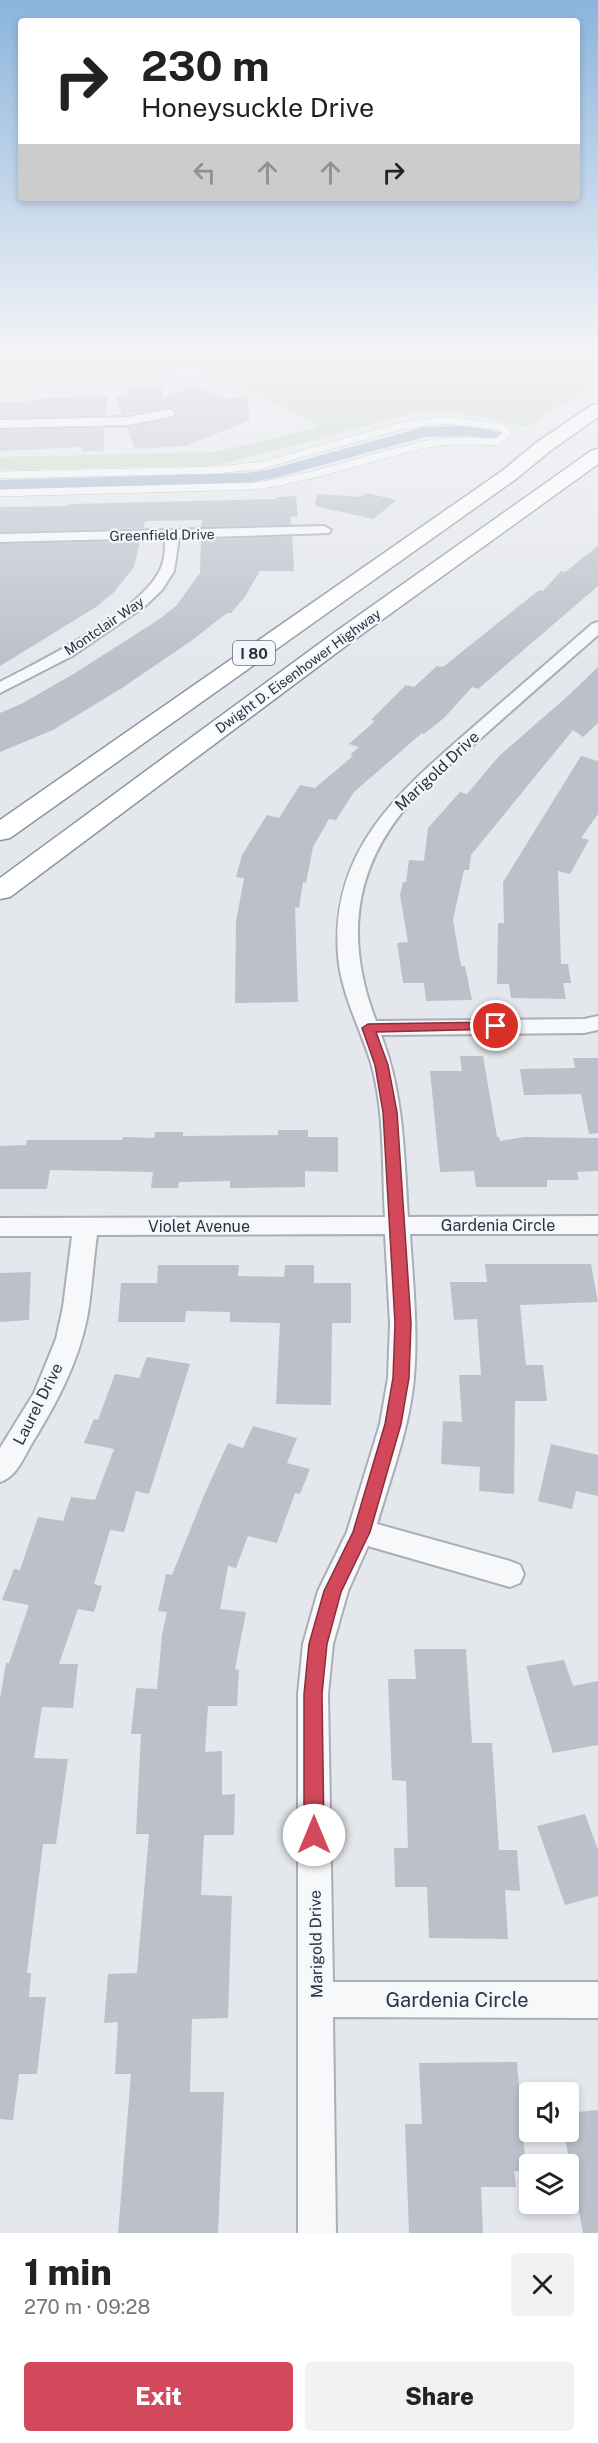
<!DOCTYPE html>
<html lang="en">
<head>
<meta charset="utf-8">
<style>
  body { margin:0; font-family:"Public Sans",sans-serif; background:#f2f2f2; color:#222; height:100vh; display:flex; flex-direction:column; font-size:22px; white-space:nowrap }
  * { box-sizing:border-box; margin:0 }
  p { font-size:20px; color:#767676 }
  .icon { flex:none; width:33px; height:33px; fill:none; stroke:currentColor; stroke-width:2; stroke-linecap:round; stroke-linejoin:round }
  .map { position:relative; height:2233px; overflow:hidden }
  .panel { display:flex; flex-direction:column; background:#fff; flex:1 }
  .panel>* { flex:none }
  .banner { position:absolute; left:18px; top:18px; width:562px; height:183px; border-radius:6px; box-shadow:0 3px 9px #0003; background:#fff; color:#222; overflow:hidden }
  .controls { position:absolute; left:519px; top:2082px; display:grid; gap:12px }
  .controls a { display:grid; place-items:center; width:60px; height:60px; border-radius:6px; background:#fff; box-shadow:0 3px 9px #0003; font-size:30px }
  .pin { position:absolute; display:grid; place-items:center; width:51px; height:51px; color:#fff; margin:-26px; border:3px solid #fff; border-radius:50%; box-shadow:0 2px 6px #0007 }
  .me { position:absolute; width:66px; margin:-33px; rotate:0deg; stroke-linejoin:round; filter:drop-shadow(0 0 4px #0008) }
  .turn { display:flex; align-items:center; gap:21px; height:126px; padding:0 24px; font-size:27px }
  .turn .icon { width:78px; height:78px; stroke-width:2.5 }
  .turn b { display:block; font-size:42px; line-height:51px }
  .lanes { display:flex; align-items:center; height:57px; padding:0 24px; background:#0003; justify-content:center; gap:30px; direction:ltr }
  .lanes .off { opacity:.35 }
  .round { display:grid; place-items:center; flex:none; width:63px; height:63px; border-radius:6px; background:#f2f2f2 }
  .summary { display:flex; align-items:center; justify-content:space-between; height:102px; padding:0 24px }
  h1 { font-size:36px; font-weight:800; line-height:45px }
  .action { display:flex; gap:12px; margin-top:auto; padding:12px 24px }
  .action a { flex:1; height:69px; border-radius:6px; background:#d1495b; color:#fff; font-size:24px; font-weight:800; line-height:69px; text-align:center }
  .action a+a { background:#f2f2f2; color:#222 }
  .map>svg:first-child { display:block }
  .green { fill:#c9d6c5 }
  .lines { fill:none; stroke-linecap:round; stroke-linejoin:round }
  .canal { fill:#9fb4cc; fill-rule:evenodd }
  .building { fill:#bbc0ca }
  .service-casing { stroke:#a9aeb7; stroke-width:8 }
  .minor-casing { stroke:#a9aeb7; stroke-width:4 }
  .motorway-casing { stroke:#8b94a3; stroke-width:3 }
  .service { stroke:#f7f8fa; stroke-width:7 }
  .minor { fill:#f7f8fa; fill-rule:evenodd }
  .motorway { fill:#fff; fill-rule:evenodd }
  .route { fill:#d1495b; stroke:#882f3b; stroke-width:1.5 }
  .labels { text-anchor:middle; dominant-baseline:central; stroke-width:4.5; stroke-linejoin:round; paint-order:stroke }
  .far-street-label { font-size:14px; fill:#2b3445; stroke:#f4f6f9 }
  .shield { fill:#f4f6f9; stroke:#676e7b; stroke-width:1.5 }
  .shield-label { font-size:15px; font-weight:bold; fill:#2b3445 }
  .street-label { font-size:16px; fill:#2b3445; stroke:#f4f6f9 }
  .near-street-label { font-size:20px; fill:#2b3445; stroke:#f4f6f9 }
</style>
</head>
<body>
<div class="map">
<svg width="598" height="2233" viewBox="0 0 598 2233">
  <rect width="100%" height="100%" fill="#e4e7ec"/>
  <polygon class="green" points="0,353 598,353 598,381 527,427 476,416 426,410 219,465 0,470 0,457 215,452 320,427 243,385 209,371 197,369 179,370 127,379 0,383"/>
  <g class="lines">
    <polygon class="canal" points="469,426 504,433 507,436 499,441 469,436 425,437 278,477 247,483 0,490 0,480 247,473 271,469 424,427"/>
  </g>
  <g class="building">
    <polygon points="192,386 230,399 248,395 249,421 185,446 135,449 127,427 173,418 177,413 169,407 122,415 115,396 128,396 129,388 163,388 163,398"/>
    <polygon points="108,396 106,415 0,418 0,402 26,401 39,400 40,398"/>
    <polygon points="105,428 103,451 82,451 83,447 0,451 0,430"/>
    <polygon points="366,493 397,500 373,519 315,506 317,494 360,497"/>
    <polygon points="296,496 298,516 291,517 291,525 201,527 202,520 147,521 145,522 143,528 0,532 0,507 68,506 69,504 277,499 277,497"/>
    <polygon points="292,536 294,571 260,571 244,598 231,613 227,613 191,641 122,688 53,730 0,752 0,713 23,703 75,673 158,620 176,606 200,573 201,540"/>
    <polygon points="140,541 134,567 114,592 96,607 0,666 0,544"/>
    <polygon points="598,546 598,586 478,689 472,687 444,718 424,734 422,733 354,792 336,820 329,819 313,847 306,883 303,882 299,908 295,907 298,1002 235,1003 236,922 244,878 236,877 242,855 267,815 279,818 300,785 315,788 353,756 350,755 359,747 349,744 375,721 371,720 406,685 414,687 437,666 443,667 539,590 543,591 561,571 565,572"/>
    <polygon points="598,667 598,723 583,737 573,730 471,855 469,870 464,870 453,920 461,966 465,966 472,1000 426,1001 424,983 403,983 397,943 408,942 400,895 403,882 406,882 409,860 424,861 428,828 460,792 467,794 499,756 569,695"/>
    <polygon points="581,756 598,761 598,814 581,838 589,840 570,874 558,871 561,964 568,964 571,983 563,983 566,999 511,998 509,984 497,984 498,923 504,923 503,882"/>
    <polygon points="460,1056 483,1056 497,1137 499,1137 500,1141 524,1137 598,1138 598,1171 577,1172 579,1180 547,1180 547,1187 476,1187 474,1171 440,1172 430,1071 462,1071"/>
    <polygon points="573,1058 598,1058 598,1133 589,1134 581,1094 524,1095 520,1069 575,1068"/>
    <polygon points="278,1130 308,1130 308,1137 338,1137 338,1172 305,1171 305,1187 230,1188 230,1181 179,1182 178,1188 151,1188 153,1172 50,1170 47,1189 0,1189 0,1146 26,1145 27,1140 122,1140 123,1137 154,1138 155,1132 183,1132 183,1136 278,1135"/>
    <polygon points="485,1264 591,1264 598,1302 520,1305 526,1365 543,1365 547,1401 515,1401 514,1494 479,1491 480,1467 441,1464 443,1421 462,1422 459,1375 481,1375 477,1319 454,1320 450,1282 487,1282"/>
    <polygon points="158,1265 239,1265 238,1276 284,1277 285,1265 314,1265 314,1283 351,1283 351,1323 332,1323 331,1405 276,1404 280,1323 230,1322 230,1312 186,1311 185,1322 118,1322 121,1283 157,1283"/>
    <polygon points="31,1272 29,1320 0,1322 0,1273"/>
    <polygon points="147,1357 190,1364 149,1494 136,1491 124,1532 110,1530 94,1584 102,1586 94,1612 78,1609 59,1664 78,1664 73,1708 42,1707 34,1758 68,1759 56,1844 43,1844 27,1973 31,1973 29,1997 46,1997 37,2074 19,2074 13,2120 0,2119 0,1699 6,1663 9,1663 29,1605 2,1600 14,1569 20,1570 38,1517 63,1521 71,1497 95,1500 114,1449 84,1443 94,1419 98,1420 115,1374 139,1378"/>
    <polygon points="253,1426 297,1438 287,1463 310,1469 300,1494 295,1493 277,1543 248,1536 236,1568 228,1566 220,1609 246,1612 235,1669 239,1670 237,1706 208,1706 205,1752 222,1751 222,1795 235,1794 234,1835 204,1835 201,1895 232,1896 228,2018 192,2019 190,2092 224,2092 218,2233 118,2233 131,2074 115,2074 118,2022 104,2023 108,1974 137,1973 149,1834 136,1834 141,1734 131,1734 136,1688 157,1689 162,1635 167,1612 158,1611 166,1574 172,1575 205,1493 228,1443 243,1448"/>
    <polygon points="551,1444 598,1455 598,1496 576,1491 572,1509 538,1501"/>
    <polygon points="414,1649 466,1649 472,1743 492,1743 499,1850 517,1850 520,1891 505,1890 508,1939 429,1938 427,1887 395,1887 394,1848 408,1848 406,1781 392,1780 388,1679 416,1679"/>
    <polygon points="564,1660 573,1686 598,1681 598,1745 553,1753 526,1666"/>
    <polygon points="585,1814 598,1850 598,1896 565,1905 537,1826"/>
    <polygon points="517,2062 526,2171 514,2171 516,2187 481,2187 483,2233 409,2233 405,2124 422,2124 419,2063"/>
    <polygon points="598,2110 598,2233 583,2233 564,2132 568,2132 568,2113"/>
  </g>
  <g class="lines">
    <g class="service-casing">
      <path id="service" d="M0,475L219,470L263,465L401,426L445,420L501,427L508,433L497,442C474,441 450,440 427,444C369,457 314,478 255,486L0,493"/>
    </g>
    <g class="minor-casing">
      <g id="minor">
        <polygon points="169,409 175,413 173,416 129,425 0,428 0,420 129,417"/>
        <path d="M324,526L331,530L329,533L179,538L174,571L162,590L145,606L72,656L0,693V682C42,660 140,612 160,570C165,560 165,549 165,538L0,542V534Z"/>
        <path d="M598,622V635C558,670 518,705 479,740C460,756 441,771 424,788C355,856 342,933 376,1021L584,1019L598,1016V1030L584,1033L381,1035C404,1094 404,1154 408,1217L598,1216V1234H410C413,1282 418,1330 414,1377C410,1427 391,1476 377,1524L510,1561L520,1565L524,1574L520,1583L510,1587L368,1546L348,1591L333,1644L328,1694L333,1982H598V2018L333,2017L336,2233H298V1694L303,1644L318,1591L347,1532L380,1424L388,1378L390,1323L385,1234L97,1235C93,1263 92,1291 87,1318C78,1364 55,1406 31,1445C23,1459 16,1477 0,1482V1448L34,1393L56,1339L63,1307L72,1236H0V1218L385,1217C382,1167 385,1112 371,1063C360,1027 341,994 338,955C330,845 405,787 479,722C517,689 555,656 592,624Z"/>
      </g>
    </g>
    <g class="motorway-casing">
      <g id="motorway">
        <polygon points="598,404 598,417 550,451 516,479 10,838 0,840 0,820 502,471 536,443 592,405"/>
        <polygon points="598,449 598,464 347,645 10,897 0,899 0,878 331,635 591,451"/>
      </g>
    </g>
    <use href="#service" class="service"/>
    <use href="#minor" class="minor"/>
    <use href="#motorway" class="motorway"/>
  </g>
  <linearGradient id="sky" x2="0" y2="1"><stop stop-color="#8bb4dd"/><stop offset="0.53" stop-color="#f3f4f6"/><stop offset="1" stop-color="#f3f4f6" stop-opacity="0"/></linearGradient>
  <rect width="598" height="665" fill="url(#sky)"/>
  <polygon class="route" points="496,1022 501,1023 503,1026 501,1029 376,1032 388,1065 397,1112 411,1323 409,1378 401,1424 370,1532 341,1592 327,1644 322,1694 324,1835 321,1842 314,1845 307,1842 304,1835 304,1694 309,1644 324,1591 353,1532 385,1424 393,1378 395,1323 383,1112 375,1065 362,1028 368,1024"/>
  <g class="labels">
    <g class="far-street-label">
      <text transform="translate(162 535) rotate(-1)">Greenfield Drive</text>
      <text transform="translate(104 626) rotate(-34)">Montclair Way</text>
      <text transform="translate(298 671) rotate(-36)">Dwight D. Eisenhower Highway</text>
    </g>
    <rect class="shield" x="233" y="641" width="42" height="24" rx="4.5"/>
    <g class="shield-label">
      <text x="254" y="653">I 80</text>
    </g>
    <g class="street-label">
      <text transform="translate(437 771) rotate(-43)">Marigold Drive</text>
      <text x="498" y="1225">Gardenia Circle</text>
      <text x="199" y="1226">Violet Avenue</text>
      <text transform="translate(38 1404) rotate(-63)">Laurel Drive</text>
      <text transform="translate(316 1944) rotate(-91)">Marigold Drive</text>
    </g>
    <g class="near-street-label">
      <text x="457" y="2000">Gardenia Circle</text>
    </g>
  </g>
</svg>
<div class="controls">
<a><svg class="icon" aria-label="sound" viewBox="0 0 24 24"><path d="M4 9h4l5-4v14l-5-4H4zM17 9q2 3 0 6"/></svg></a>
<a><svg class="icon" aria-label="layers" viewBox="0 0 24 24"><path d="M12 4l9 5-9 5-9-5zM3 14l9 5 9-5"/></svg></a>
</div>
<div class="pin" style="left:496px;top:1026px;background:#d93025"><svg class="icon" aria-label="arrive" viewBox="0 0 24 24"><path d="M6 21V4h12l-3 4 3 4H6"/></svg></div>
<svg class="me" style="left:314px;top:1835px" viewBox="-20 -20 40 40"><circle r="19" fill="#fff"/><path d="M0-13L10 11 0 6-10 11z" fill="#d1495b"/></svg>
<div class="banner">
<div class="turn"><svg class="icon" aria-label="right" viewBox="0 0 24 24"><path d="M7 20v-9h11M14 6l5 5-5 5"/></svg><div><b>230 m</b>Honeysuckle Drive</div></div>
<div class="lanes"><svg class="icon off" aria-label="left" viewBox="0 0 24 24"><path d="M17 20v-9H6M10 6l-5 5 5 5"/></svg><svg class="icon off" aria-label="ahead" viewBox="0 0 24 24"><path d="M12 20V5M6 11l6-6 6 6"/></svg><svg class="icon off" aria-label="ahead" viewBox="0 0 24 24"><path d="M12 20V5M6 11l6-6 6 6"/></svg><svg class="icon" aria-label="right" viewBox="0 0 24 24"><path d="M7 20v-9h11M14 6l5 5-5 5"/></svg></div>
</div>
</div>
<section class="panel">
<div class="summary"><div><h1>1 min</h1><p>270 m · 09:28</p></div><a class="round"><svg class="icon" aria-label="close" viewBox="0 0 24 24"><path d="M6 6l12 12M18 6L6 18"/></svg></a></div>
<div class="action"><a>Exit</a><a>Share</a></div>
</section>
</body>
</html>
